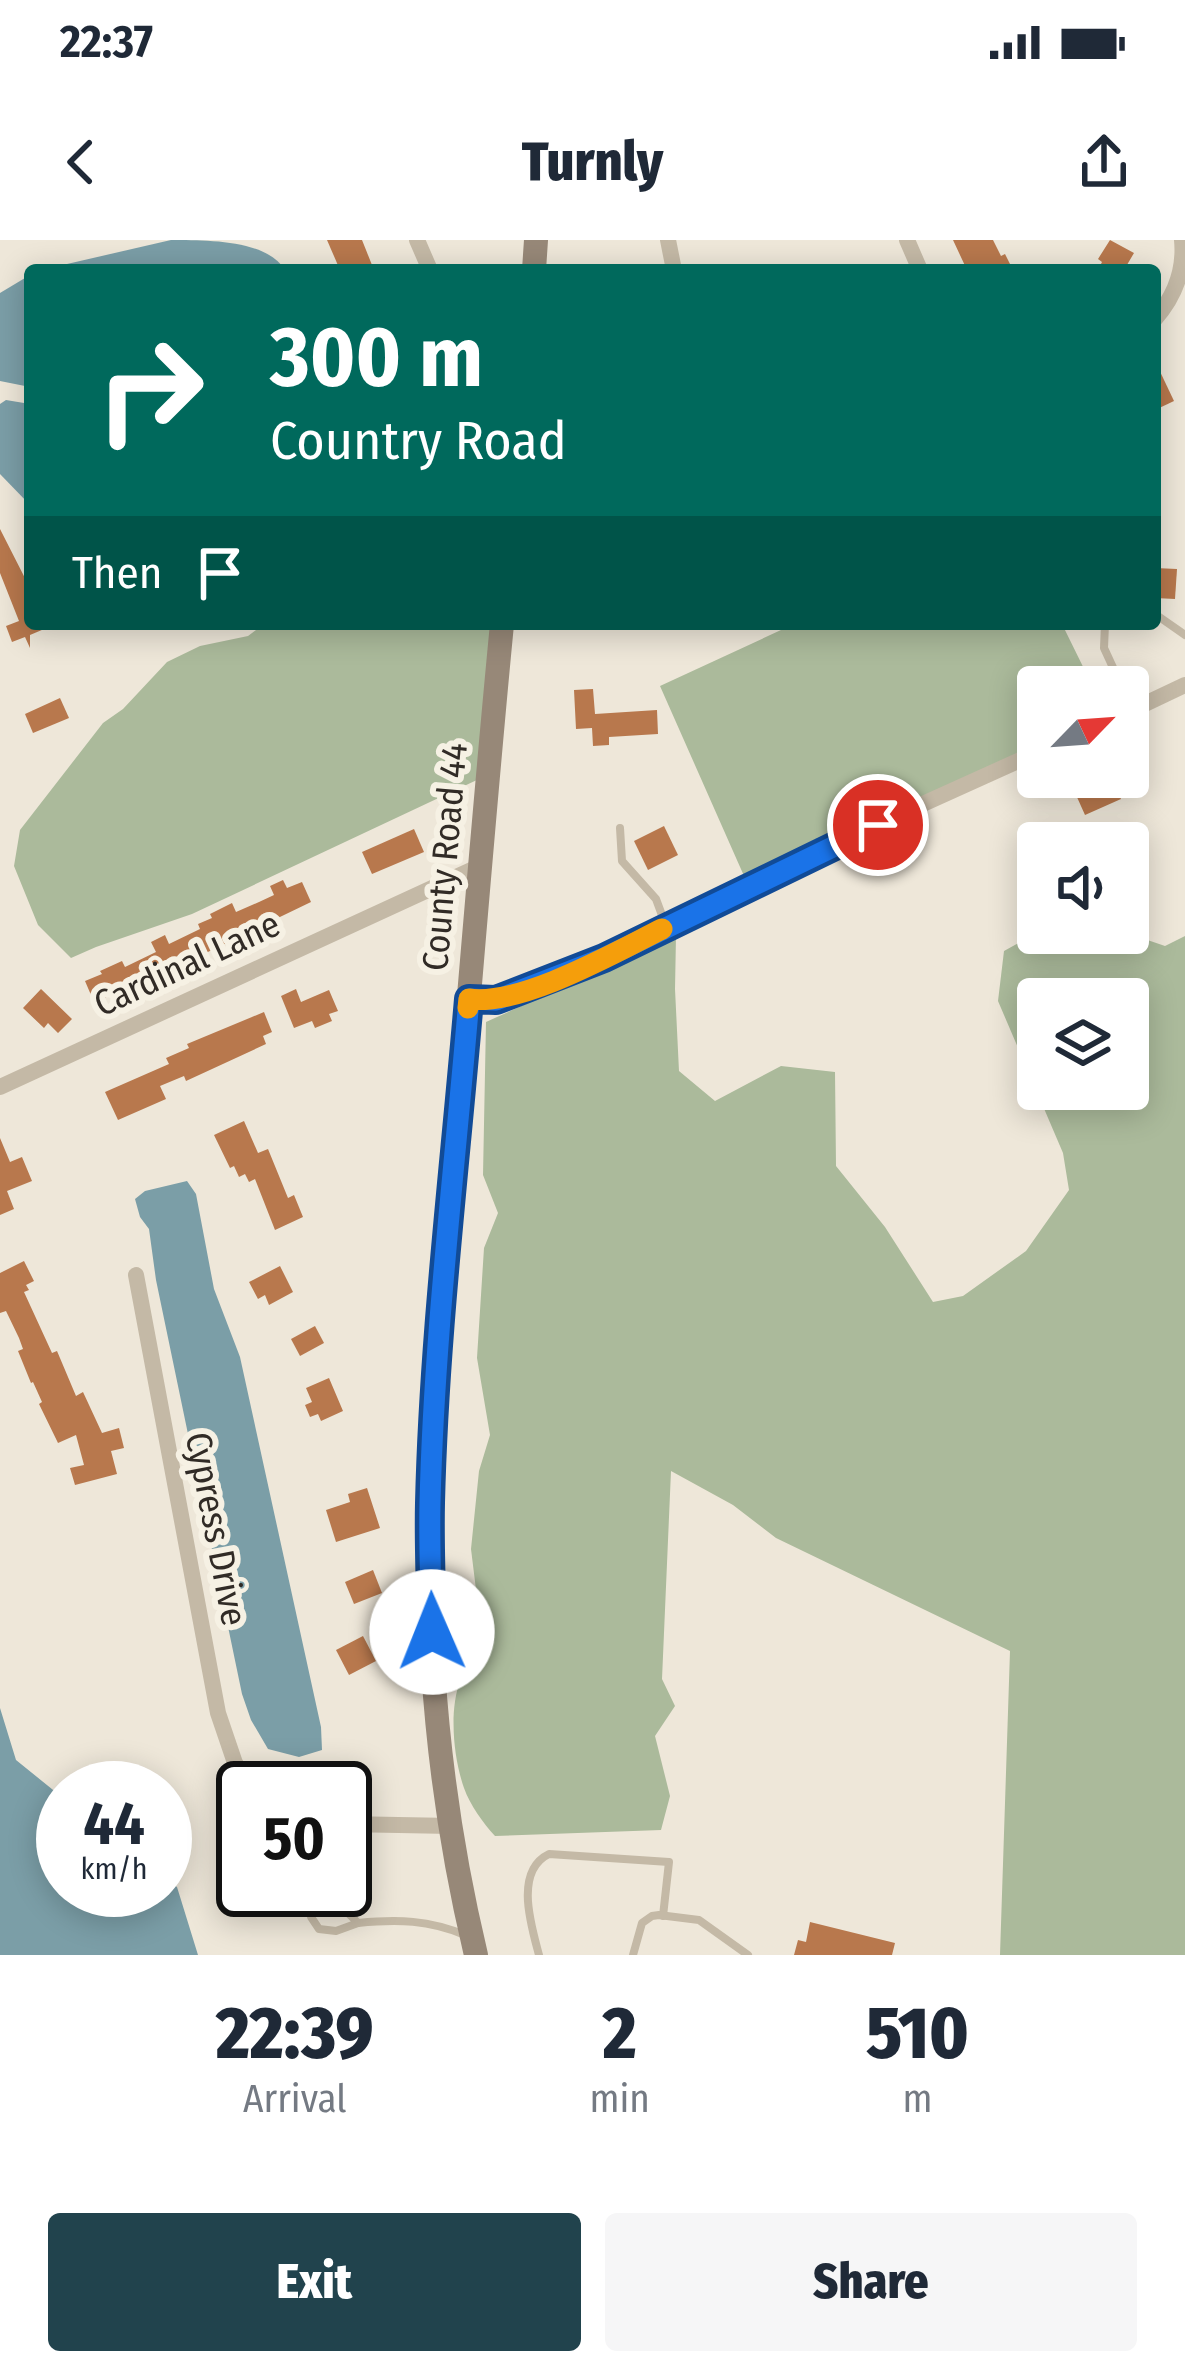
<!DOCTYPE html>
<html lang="en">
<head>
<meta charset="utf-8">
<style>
  body { margin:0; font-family:"Fira Sans Condensed",sans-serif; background:#f6f6f7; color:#1f2937; height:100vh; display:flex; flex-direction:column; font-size:45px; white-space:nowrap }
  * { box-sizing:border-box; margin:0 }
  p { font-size:39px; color:#747a83 }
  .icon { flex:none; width:66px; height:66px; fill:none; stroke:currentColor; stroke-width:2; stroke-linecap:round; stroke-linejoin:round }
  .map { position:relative; height:1715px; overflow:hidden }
  .panel { display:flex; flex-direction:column; background:#fff; flex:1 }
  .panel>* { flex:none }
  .hud { position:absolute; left:24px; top:24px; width:1137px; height:366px; border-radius:12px; box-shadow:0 6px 30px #0003; background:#00695c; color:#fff; overflow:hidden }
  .needle { width:78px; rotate:65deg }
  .buttons { position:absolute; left:1017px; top:426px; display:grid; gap:24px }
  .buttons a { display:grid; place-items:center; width:132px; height:132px; border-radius:12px; background:#fff; box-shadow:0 6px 30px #0003; font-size:60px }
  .speed { position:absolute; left:36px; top:1521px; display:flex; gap:24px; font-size:60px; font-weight:700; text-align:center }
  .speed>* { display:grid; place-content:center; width:156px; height:156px; border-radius:50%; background:#fff; box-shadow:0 6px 30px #0003; line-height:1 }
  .speed small { font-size:30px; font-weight:400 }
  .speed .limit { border:6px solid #111; border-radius:18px; background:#fff; color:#111 }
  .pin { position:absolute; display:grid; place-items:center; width:102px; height:102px; color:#fff; margin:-51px; border:6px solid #fff; border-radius:50%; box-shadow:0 3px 12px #0007 }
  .me { position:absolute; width:132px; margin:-66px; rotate:359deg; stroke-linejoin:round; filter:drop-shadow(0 0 9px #0008) }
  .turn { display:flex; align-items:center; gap:42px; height:252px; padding:0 48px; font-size:54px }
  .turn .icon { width:156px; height:156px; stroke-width:2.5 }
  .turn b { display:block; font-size:84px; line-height:102px }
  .then { display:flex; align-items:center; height:114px; padding:0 48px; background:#0003; gap:24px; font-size:45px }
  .eta { display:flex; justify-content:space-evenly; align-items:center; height:204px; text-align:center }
  .eta b { font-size:72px; font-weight:800; line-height:84px }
  .primary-button { display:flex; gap:24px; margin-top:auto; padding:24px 48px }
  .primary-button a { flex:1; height:138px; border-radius:12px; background:#21434d; color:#fff; font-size:48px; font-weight:800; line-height:138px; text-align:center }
  .primary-button a+a { background:#f6f6f7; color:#1f2937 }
  .status { display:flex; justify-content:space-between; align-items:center; height:84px; padding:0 60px; background:#fff; direction:ltr }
  .status svg { height:33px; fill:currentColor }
  header { display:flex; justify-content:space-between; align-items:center; height:156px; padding:0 48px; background:#fff; font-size:54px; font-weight:800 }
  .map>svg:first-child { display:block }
  .green { fill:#abba9b; fill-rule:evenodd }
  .water { fill:#7b9ea7 }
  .building { fill:#b8784d }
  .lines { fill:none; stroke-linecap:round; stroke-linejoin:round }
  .lane { stroke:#c4b9a6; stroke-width:8 }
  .street { stroke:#c4b9a6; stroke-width:16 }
  .secondary { stroke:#978878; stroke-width:24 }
  .route-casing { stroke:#114b97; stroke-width:30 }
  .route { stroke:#1a73e8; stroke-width:21 }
  .slow { stroke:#f59e0b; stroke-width:21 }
  .labels { text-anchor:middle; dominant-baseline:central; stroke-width:12; stroke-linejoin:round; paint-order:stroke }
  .street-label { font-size:36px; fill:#312b26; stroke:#f6f1e4 }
</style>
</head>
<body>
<div class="status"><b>22:37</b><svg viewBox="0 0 49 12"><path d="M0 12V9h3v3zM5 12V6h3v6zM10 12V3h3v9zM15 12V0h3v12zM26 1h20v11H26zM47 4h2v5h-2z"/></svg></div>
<header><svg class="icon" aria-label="back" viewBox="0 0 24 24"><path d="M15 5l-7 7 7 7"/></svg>Turnly<svg class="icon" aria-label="share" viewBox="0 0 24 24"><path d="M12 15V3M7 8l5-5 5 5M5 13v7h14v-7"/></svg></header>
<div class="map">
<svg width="1185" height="1715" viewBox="0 0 1185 1715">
  <rect width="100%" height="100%" fill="#eee7d9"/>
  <g class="green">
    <polygon points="264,384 493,384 479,539 192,674 96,707 71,718 38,685 14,626 20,590 103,483 123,469 167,422 200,406 248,396"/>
    <polygon points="794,384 1062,384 1093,447 1038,447 1038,515 752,654 660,446"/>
    <path d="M1038,692L1127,693L1165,706L1185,696V1715H1000L1010,1411L776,1298L733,1265L671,1231L662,1439L675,1466L655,1496L670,1556L661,1590L495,1596C483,1583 470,1565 464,1548C450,1508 444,1431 486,1408L480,1382L471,1309L479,1231L490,1195L477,1118L484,1008L498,973L483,935L486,782L676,696L675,749L679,831L715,861L781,826L835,832L836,926L885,987L933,1062L963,1056L1026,1011L1069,950L1063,913L998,761L1004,711ZM1128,759V849H1038V759Z"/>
  </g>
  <g class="water">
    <path d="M171,0C208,0 267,0 285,30H41Z"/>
    <polygon points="30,35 30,147 0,141 0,53"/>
    <polygon points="6,160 30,164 30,265 0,234 0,164"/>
    <polygon points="187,941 196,954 214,1049 240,1117 321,1487 322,1510 299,1517 268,1509 251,1480 242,1454 156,1040 149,989 140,977 135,959 145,951"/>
    <polygon points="0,1468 16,1520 63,1558 63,1650 165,1650 165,1638 177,1647 198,1715 0,1715"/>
  </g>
  <g class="building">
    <polygon points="327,0 362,0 374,30 340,30"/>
    <polygon points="953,0 993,0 1001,16 1005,14 1013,30 967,30"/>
    <polygon points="1110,0 1134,13 1124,30 1098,30 1102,22 1098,19"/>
    <polygon points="1155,121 1174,161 1155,170"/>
    <polygon points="0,289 30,348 30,384 56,384 30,395 30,408 25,397 12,402 6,386 19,381 0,333"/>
    <polygon points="1155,328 1177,329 1175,359 1155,358"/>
    <polygon points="593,449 595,474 657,470 658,494 609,497 609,505 593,506 592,488 576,489 574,450"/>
    <polygon points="60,458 69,478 33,493 25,474"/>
    <polygon points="1068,537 1093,537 1095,542 1111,537 1121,559 1085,575"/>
    <polygon points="664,586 678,615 648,630 634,601"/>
    <polygon points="414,589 424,612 372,634 362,612"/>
    <polygon points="283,640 287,648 302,642 311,662 152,739 94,762 85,741 102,734 100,731 122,721 125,727 156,712 151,702 165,695 169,704 200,689 198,684 212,678 210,674 232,663 236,672 259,662 274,655 270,646"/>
    <polygon points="41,749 72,779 58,793 48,783 44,788 23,768"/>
    <polygon points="296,749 301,762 329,750 338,771 329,774 332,781 315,788 312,781 294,788 281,756"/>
    <polygon points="264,772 272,792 263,796 266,804 186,841 184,836 160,846 166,859 118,880 105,852 169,824 166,818 189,808 187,804"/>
    <polygon points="244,881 258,913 268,909 288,958 294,955 303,977 275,990 255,939 249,942 245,934 239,937 234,926 230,928 214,895"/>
    <polygon points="0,898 10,922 22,917 32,941 7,951 14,969 0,975"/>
    <polygon points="24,1021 34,1041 26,1045 29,1050 24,1052 52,1113 57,1111 76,1156 83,1152 102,1193 119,1188 124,1208 111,1211 117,1234 75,1245 70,1228 84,1225 76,1195 58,1203 39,1164 42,1162 33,1142 31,1143 18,1111 23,1109 19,1098 6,1071 0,1073 0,1033"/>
    <polygon points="280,1026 293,1052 269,1065 265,1055 258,1059 249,1042"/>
    <polygon points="315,1086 324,1103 300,1116 291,1099"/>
    <polygon points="329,1138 343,1171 321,1181 318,1174 310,1177 305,1165 312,1162 306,1148"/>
    <polygon points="367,1248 380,1288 336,1302 326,1270 350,1262 348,1254"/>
    <polygon points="373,1330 382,1353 354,1364 345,1342"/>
    <polygon points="363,1396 376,1421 349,1435 336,1410"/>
    <polygon points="810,1682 895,1703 892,1715 794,1715 798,1700 806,1702"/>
  </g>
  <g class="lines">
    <g class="lane">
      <polyline points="1155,374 1185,395"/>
      <polyline points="1105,384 1104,408 1122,447"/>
      <polyline points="620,588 622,621 656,659 666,686"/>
      <polygon points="326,1665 345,1670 358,1683 336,1691 319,1689 311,1677 317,1667"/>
      <path d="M358,1683C398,1679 429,1680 465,1695"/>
      <path d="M539,1715C531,1685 514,1631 549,1614L669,1622L663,1676"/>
      <polyline points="633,1715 642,1683 652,1676 659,1675 699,1680 748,1715"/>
    </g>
    <g class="street">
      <polyline points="417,0 430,30"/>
      <polyline points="668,0 674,30"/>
      <polyline points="907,0 920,30"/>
      <path d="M1155,79C1175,56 1185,31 1182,0"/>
      <polyline points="1128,472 1185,445"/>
      <polyline points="469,759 495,760 604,718 914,568 1038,512"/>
      <polyline points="0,847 480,626"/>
      <polyline points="136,1035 218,1473 235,1523 252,1548"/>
      <polyline points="345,1584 452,1586"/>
    </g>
    <g class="secondary">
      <polyline points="534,30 536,0"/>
      <path d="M476,1715C441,1569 426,1414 430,1264C433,1146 446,1027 456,910C471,734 485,559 502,384"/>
    </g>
  </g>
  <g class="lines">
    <g class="route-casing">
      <path id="route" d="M432,1392C431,1349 429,1306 430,1263C434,1095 455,927 469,759L496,760L604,718L878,585"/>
    </g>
    <use href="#route" class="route"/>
    <path class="slow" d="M468,768L469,759C521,766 614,713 662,689"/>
  </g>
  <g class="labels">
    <g class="street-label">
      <text transform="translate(445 617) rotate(-85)">County Road 44</text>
      <text transform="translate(187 724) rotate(-25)">Cardinal Lane</text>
      <text transform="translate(216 1289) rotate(79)">Cypress Drive</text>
    </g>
  </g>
</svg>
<div class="buttons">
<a><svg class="needle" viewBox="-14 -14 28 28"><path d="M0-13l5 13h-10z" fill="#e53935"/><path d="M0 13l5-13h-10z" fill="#747a83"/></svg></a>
<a><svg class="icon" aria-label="sound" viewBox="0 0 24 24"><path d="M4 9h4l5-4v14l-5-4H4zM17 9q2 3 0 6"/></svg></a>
<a><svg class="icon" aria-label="layers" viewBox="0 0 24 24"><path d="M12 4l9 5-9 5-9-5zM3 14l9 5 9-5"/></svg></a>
</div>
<div class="speed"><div>44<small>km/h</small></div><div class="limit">50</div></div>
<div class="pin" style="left:878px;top:585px;background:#d93025"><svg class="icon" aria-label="arrive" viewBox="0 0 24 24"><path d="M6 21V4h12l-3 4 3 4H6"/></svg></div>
<svg class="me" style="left:432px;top:1392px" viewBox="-20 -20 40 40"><circle r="19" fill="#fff"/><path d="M0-13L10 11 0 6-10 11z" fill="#1a73e8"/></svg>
<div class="hud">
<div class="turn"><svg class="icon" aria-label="right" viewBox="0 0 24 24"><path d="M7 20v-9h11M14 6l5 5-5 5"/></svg><div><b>300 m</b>Country Road</div></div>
<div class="then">Then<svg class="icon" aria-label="arrive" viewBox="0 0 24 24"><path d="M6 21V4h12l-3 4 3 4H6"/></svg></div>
</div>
</div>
<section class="panel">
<div class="eta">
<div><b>22:39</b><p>Arrival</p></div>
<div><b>2</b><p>min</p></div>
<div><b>510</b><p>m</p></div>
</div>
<div class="primary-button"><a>Exit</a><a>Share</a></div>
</section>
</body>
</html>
